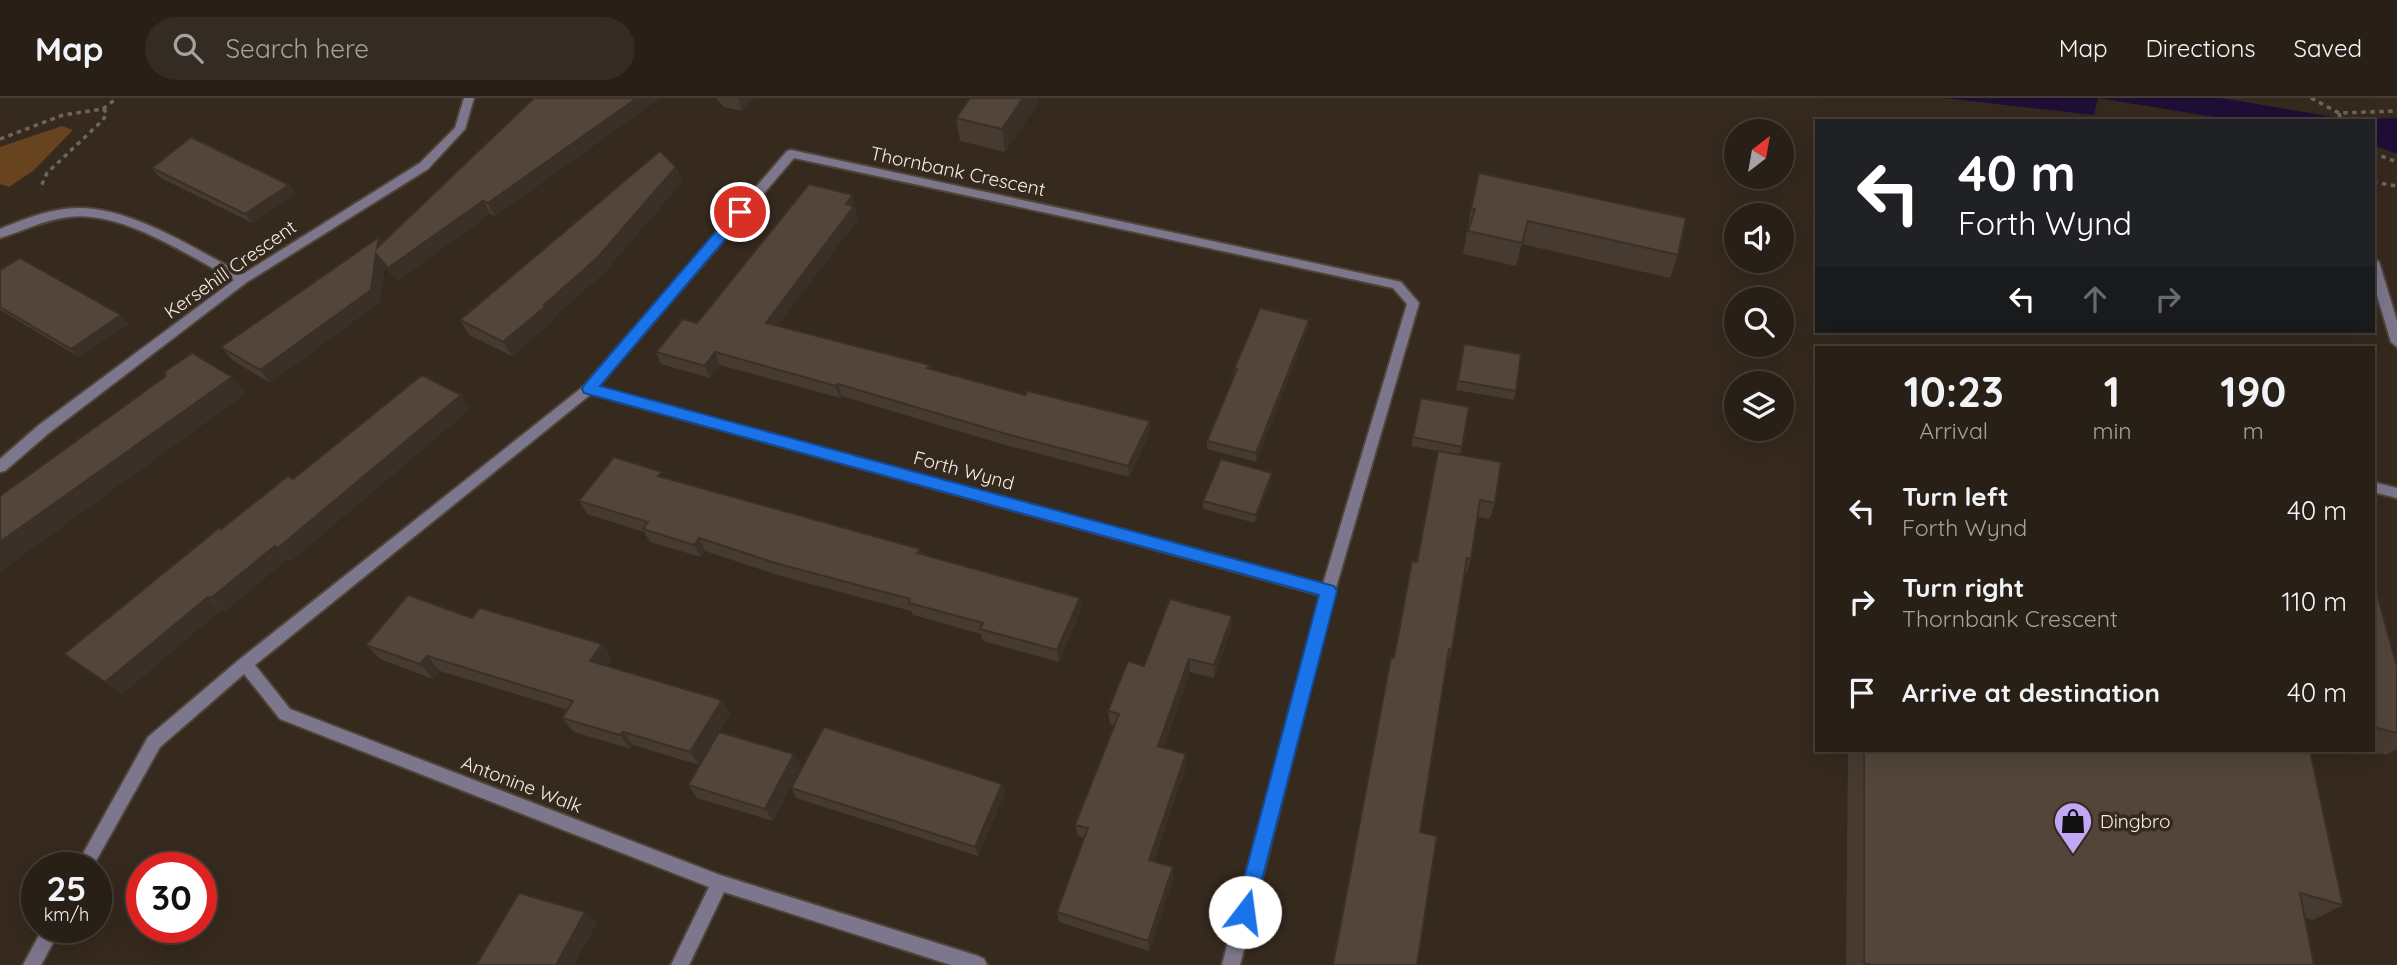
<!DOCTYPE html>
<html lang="en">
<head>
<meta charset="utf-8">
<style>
  body { margin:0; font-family:Quicksand,sans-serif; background:#342c23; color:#f1f3f6; height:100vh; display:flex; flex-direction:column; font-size:26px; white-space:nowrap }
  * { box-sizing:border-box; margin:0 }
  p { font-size:23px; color:#a5a2a1 }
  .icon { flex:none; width:38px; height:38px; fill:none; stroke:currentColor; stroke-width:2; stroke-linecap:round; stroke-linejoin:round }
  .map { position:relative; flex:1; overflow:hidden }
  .sheet { position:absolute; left:1815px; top:248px; width:560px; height:406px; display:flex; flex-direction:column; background:#281f16; border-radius:0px; box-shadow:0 7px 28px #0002,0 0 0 2px #443d35 }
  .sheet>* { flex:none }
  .guide { position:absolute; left:1815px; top:21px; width:560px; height:214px; border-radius:0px; box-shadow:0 7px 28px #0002,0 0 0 2px #443d35; background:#202124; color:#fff; overflow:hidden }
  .needle { width:46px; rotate:31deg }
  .buttons { position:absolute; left:1724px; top:21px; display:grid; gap:14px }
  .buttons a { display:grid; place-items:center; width:70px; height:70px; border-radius:50%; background:#281f16; box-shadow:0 7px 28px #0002,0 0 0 2px #443d35; font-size:35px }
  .speed { position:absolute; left:21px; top:754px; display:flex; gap:14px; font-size:35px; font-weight:700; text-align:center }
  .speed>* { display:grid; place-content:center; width:91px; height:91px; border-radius:50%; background:#281f16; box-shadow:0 7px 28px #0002,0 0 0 2px #443d35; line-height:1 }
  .speed small { font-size:18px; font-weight:400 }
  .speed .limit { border:10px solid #d22; background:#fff; color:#111 }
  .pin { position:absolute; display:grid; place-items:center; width:60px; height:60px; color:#fff; margin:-30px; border:4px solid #fff; border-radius:50%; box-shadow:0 2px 7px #0007 }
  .me { position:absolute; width:77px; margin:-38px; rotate:15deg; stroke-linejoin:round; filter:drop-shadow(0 0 5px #0008) }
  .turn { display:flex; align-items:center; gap:24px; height:147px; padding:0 28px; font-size:32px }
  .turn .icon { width:91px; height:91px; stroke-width:2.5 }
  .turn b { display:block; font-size:49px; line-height:60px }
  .lanes { display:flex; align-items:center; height:66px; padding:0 28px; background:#0003; justify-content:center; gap:35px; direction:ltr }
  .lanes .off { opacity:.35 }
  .eta { display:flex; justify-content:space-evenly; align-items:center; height:119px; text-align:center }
  .eta b { font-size:42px; font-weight:700; line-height:49px }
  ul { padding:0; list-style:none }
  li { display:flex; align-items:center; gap:21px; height:91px; padding:0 28px }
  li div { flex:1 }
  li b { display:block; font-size:26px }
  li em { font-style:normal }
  header { display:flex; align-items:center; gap:42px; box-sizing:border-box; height:98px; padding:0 35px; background:#281f16; border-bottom:2px solid #443d35 }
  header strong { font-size:33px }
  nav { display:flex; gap:38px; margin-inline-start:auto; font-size:24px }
  .search { width:490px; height:63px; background:#342c23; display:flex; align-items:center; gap:18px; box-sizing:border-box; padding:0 24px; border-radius:38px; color:#a5a2a1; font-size:26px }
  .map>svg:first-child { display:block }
  .green { fill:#68431f }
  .water { fill:#1f0f37 }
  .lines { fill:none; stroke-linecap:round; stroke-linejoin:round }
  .service-casing { stroke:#51453a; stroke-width:4 }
  .minor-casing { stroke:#51453a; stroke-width:4 }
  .path { stroke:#70655a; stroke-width:3.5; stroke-dasharray:4.5 4.5; stroke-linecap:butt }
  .service { fill:#7d778d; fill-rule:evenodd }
  .minor { fill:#7d778d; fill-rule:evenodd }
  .wall { fill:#473b31 }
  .shaded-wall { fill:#3a3028 }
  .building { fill:#534539; stroke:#3a3028; stroke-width:2 }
  .route { fill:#1a73e8; stroke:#114b97; stroke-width:2 }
  .labels { text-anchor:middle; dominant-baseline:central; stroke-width:7; stroke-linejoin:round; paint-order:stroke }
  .street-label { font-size:19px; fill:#f6eee6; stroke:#36291e }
  .poi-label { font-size:19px; fill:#f6eee6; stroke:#36291e; text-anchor:start }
</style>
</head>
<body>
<header>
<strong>Map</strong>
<div class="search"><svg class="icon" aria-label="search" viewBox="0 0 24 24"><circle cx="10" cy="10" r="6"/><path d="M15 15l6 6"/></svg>Search here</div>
<nav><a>Map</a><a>Directions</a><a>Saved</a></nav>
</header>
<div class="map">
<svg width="2397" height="867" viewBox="0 0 2397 867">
  <rect width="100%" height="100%" fill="#36291e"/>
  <polygon class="green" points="62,28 73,32 33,73 9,89 0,86 0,49"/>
  <polygon class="water" points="1944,0 2221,0 2351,22 2397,20 2397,56 2373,47 2373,23 2238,23 2098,0 2094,17"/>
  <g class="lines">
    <g class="service-casing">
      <polygon id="service" points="2373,384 2397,390 2397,400 2373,394"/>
    </g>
    <g class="minor-casing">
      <g id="minor">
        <path d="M464,0H474L465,31L428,71L247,184L49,335L5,373L0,374V361L39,327L234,182C187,157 122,112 68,119C44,122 23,133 0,140V131C24,121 52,110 78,110C134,110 194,151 243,176L420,65L455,30Z"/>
        <path d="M791,52L1397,183L1401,184L1419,205L1335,493L1240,867H1222L1320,497L591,296L255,567L290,611L720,777L978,858L984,861L987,867H951L724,794L689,867H671L709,789L280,621L244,576L160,649L92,770H75L148,639L240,561L584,288L787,53ZM794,60L1393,190L1407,206L1323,486L598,289Z"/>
        <polygon points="2373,160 2379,164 2397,223 2397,249 2391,244 2373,184"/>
        <polygon points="43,830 61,830 41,867 23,867"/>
      </g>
    </g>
    <g class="path">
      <polyline points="2311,0 2339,15 2397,13"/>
      <polyline points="103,11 117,0"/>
      <polyline points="2339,15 2341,23"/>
      <polyline points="0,41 63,17 103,11 107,15 103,22 47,75 40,91"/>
      <polyline points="2373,55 2397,64"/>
      <polyline points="2373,84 2397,88"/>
    </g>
    <use href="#service" class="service"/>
    <use href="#minor" class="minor"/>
  </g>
  <g class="wall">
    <polygon points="534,0 660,0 495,118 490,116 397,183 385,168 380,204 270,285 232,262 221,249 379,139 383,145"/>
    <polygon points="716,0 754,0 742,13 724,9"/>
    <polygon points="970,0 1037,0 1038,5 1005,54 960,43 956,20"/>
    <polygon points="676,69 682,84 604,175 553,220 554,222 512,258 469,237 460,222"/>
    <polygon points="152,70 296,96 252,125 159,79"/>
    <polygon points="856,110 855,111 858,121 777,228 930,267 931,271 1025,297 1150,323 1150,335 1129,379 1005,347 842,298 840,300 720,267 710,280 661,266 656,254"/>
    <polygon points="1471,111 1678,157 1670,180 1522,146 1516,168 1463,156"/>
    <polygon points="0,172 129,226 79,259 0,212"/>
    <polygon points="1309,222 1308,231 1256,364 1207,351 1207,343 1234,278 1234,271"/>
    <polygon points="1462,255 1516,293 1514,302 1456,292"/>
    <polygon points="1421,300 1462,349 1460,357 1495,405 1490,421 1478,419 1471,461 1466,477 1464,476 1452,551 1447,566 1420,734 1417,867 1332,867 1388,574 1391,559 1393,560 1412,463 1416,464 1438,353 1411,348"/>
    <polygon points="470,311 291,463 288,461 225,513 222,511 122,596 64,556 221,431 293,381"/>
    <polygon points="665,380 920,451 921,457 1080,500 1081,512 1059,564 983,543 981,536 913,517 911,513 781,478 705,453 701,459 650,444 644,434 587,416 579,403"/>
    <polygon points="1271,383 1255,425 1203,411 1203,403"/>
    <polygon points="2373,481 2397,569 2397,651 2386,657 2367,653 2373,653"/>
    <polygon points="1232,518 1231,531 1214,580 1190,574 1163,650 1186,669 1154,763 1173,769 1173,780 1149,853 1059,824 1057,814 1085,740 1078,738 1075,727 1114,627 1110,626 1108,613 1144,568"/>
    <polygon points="472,520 602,546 612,560 607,568 722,602 730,616 719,634 794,656 801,669 773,723 697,700 688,687 699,667 633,647 631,651 574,634 562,620 568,612 440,573 433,581 380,561 366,547"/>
    <polygon points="1848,653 2310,653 2343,807 2313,822 2305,820 2314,867 1846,867"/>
    <polygon points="1002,686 1005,695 978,758 796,700 791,690"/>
  </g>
  <g class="shaded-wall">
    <polygon points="637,0 660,0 495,118 488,105"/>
    <polygon points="738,0 754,0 742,13"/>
    <polygon points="1023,0 1037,0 1038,5 1005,54 1002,31"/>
    <polygon points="676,69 682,84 604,175 553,220 554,222 512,258 503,244"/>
    <polygon points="289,87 296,96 252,125 245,116"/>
    <polygon points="853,97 856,110 855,111 858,121 770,237 766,225"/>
    <polygon points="483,103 490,116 397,183 388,170"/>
    <polygon points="379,139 387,152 377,150"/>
    <polygon points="376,156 385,168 380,204 270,285 260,272"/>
    <polygon points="121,217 129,226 79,259 71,251"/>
    <polygon points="1309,222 1308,231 1256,364 1256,355"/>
    <polygon points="715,254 720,267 710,280 705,268"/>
    <polygon points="232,279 247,295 0,474 0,444"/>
    <polygon points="838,286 842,298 840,300 836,288"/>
    <polygon points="461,297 470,311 291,463 278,450"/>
    <polygon points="1150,323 1150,335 1129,379 1128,368"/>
    <polygon points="1272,375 1271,383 1255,425 1256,417"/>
    <polygon points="699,440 705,453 701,459 694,447"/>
    <polygon points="275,448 288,461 225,513 211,500"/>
    <polygon points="208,499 222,511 122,596 105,584"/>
    <polygon points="1080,500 1081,512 1059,564 1057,552"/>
    <polygon points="1232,518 1231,531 1214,580 1214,567"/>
    <polygon points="602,546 612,560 601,577 590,563"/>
    <polygon points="427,558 440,573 433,581 420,566"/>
    <polygon points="1189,561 1190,574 1159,661 1158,648"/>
    <polygon points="722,602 730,616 699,667 690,654"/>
    <polygon points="623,634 633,647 631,651 620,637"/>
    <polygon points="794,656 801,669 773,723 765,711"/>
    <polygon points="1186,656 1186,669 1150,773 1149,762"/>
    <polygon points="1002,686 1005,695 978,758 975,749"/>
    <polygon points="1173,769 1173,780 1149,853 1148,843"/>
    <polygon points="585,814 597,825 574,867 556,867"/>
  </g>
  <g class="building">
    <polygon points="534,0 637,0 488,105 483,103 388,170 376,156 371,192 260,272 221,249 379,139 377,150"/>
    <polygon points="970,0 1023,0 1002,31 956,20"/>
    <polygon points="191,39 289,87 245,116 152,70"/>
    <polygon points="660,53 676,69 597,160 544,207 546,208 503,244 460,222"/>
    <polygon points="1479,75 1686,120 1678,157 1528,123 1522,145 1468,133 1475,111 1471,111"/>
    <polygon points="809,86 853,97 846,106 854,108 766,225 930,267 927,270 1025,297 1028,293 1150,323 1128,368 1003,335 838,286 836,288 715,254 705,268 656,254 683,221 697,225"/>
    <polygon points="20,160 121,217 71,251 0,209 0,172"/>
    <polygon points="1260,210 1309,222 1256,355 1207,343 1237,271 1234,271"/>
    <polygon points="1464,246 1521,256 1516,293 1458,283"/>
    <polygon points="192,255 232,279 0,444 0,398 166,278 164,274"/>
    <polygon points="422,277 461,297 278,450 275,448 211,500 208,499 105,584 64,556 219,430 221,431 288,378 293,381"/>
    <polygon points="1421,300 1469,309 1462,349 1413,339"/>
    <polygon points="1438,353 1501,364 1495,405 1480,402 1471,461 1467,460 1452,551 1449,551 1420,734 1437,738 1417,867 1333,867 1391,559 1394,560 1412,463 1417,464"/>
    <polygon points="614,359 662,374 658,378 920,451 917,455 1080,500 1057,552 980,531 983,525 909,505 910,501 775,465 699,440 694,447 643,431 648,424 579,403"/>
    <polygon points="1221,361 1272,375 1256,417 1203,403"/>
    <polygon points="2373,481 2397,569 2397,635 2373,629"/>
    <polygon points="408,497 472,520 480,510 602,546 590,563 722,602 690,654 623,634 620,637 562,620 573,603 427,558 420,566 366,547"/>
    <polygon points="1170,501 1232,518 1214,567 1189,561 1158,648 1186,656 1149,762 1173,769 1148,843 1057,814 1088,730 1075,727 1119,616 1108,613 1128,563 1144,568"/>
    <polygon points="824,629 1002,686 975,749 791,690"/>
    <polygon points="719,634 794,656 765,711 688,687"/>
    <polygon points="1864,653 2310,653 2343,807 2300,795 2314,867 1872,867 1864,865"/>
    <polygon points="519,795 585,814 556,867 476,867"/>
  </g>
  <polygon class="route" points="740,110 747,114 745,118 600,288 1334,488 1337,493 1252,820 1245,823 1238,820 1235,814 1319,497 584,295 582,291 584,287 735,111"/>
  <defs>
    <g id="shop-pin" transform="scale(2.0125)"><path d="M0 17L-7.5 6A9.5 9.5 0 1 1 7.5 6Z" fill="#c0a8f4" stroke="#36291e"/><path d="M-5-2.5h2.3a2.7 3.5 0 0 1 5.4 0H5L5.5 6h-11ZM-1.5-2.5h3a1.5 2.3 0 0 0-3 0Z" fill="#111"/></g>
  </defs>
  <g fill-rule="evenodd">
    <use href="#shop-pin" x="2073" y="723"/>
  </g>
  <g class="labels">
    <g class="street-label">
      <text transform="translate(958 73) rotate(12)">Thornbank Crescent</text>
      <text transform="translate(230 171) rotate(-35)">Kersehill Crescent</text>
      <text transform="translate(964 372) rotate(15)">Forth Wynd</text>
      <text transform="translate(522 686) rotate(21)">Antonine Walk</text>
    </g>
    <g class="poi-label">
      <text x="2100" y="723">Dingbro</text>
    </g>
  </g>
</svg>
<div class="buttons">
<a><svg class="needle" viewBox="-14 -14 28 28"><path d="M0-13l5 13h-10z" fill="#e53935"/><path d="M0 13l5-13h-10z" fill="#a5a2a1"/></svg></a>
<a><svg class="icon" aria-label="sound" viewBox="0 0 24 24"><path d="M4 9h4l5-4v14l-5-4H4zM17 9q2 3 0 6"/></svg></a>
<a><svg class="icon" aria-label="search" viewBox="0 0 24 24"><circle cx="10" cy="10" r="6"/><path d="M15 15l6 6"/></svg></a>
<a><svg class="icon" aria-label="layers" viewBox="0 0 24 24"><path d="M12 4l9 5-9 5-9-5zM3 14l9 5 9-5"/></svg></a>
</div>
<div class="speed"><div>25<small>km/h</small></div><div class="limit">30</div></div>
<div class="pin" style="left:740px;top:114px;background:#d93025"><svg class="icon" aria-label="arrive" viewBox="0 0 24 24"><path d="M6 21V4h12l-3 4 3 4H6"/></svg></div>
<svg class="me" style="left:1245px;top:814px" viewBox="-20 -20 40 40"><circle r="19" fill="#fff"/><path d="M0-13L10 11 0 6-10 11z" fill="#1a73e8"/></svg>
<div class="guide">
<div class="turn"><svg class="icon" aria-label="left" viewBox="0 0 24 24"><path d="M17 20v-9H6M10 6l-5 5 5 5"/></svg><div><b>40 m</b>Forth Wynd</div></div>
<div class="lanes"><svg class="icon" aria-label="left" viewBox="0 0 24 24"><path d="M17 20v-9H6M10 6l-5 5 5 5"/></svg><svg class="icon off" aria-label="ahead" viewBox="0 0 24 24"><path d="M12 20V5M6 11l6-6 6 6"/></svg><svg class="icon off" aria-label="right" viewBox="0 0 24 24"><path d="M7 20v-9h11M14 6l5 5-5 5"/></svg></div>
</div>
<section class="sheet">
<div class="eta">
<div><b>10:23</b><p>Arrival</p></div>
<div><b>1</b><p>min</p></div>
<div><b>190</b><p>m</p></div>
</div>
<ul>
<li><svg class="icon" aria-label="left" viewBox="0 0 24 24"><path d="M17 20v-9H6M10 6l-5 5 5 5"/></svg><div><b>Turn left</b><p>Forth Wynd</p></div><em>40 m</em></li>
<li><svg class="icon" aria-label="right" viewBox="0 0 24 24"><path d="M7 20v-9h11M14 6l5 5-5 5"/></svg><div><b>Turn right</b><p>Thornbank Crescent</p></div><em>110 m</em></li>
<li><svg class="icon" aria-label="arrive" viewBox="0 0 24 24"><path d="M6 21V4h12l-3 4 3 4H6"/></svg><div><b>Arrive at destination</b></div><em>40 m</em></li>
</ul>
</section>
</div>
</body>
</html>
